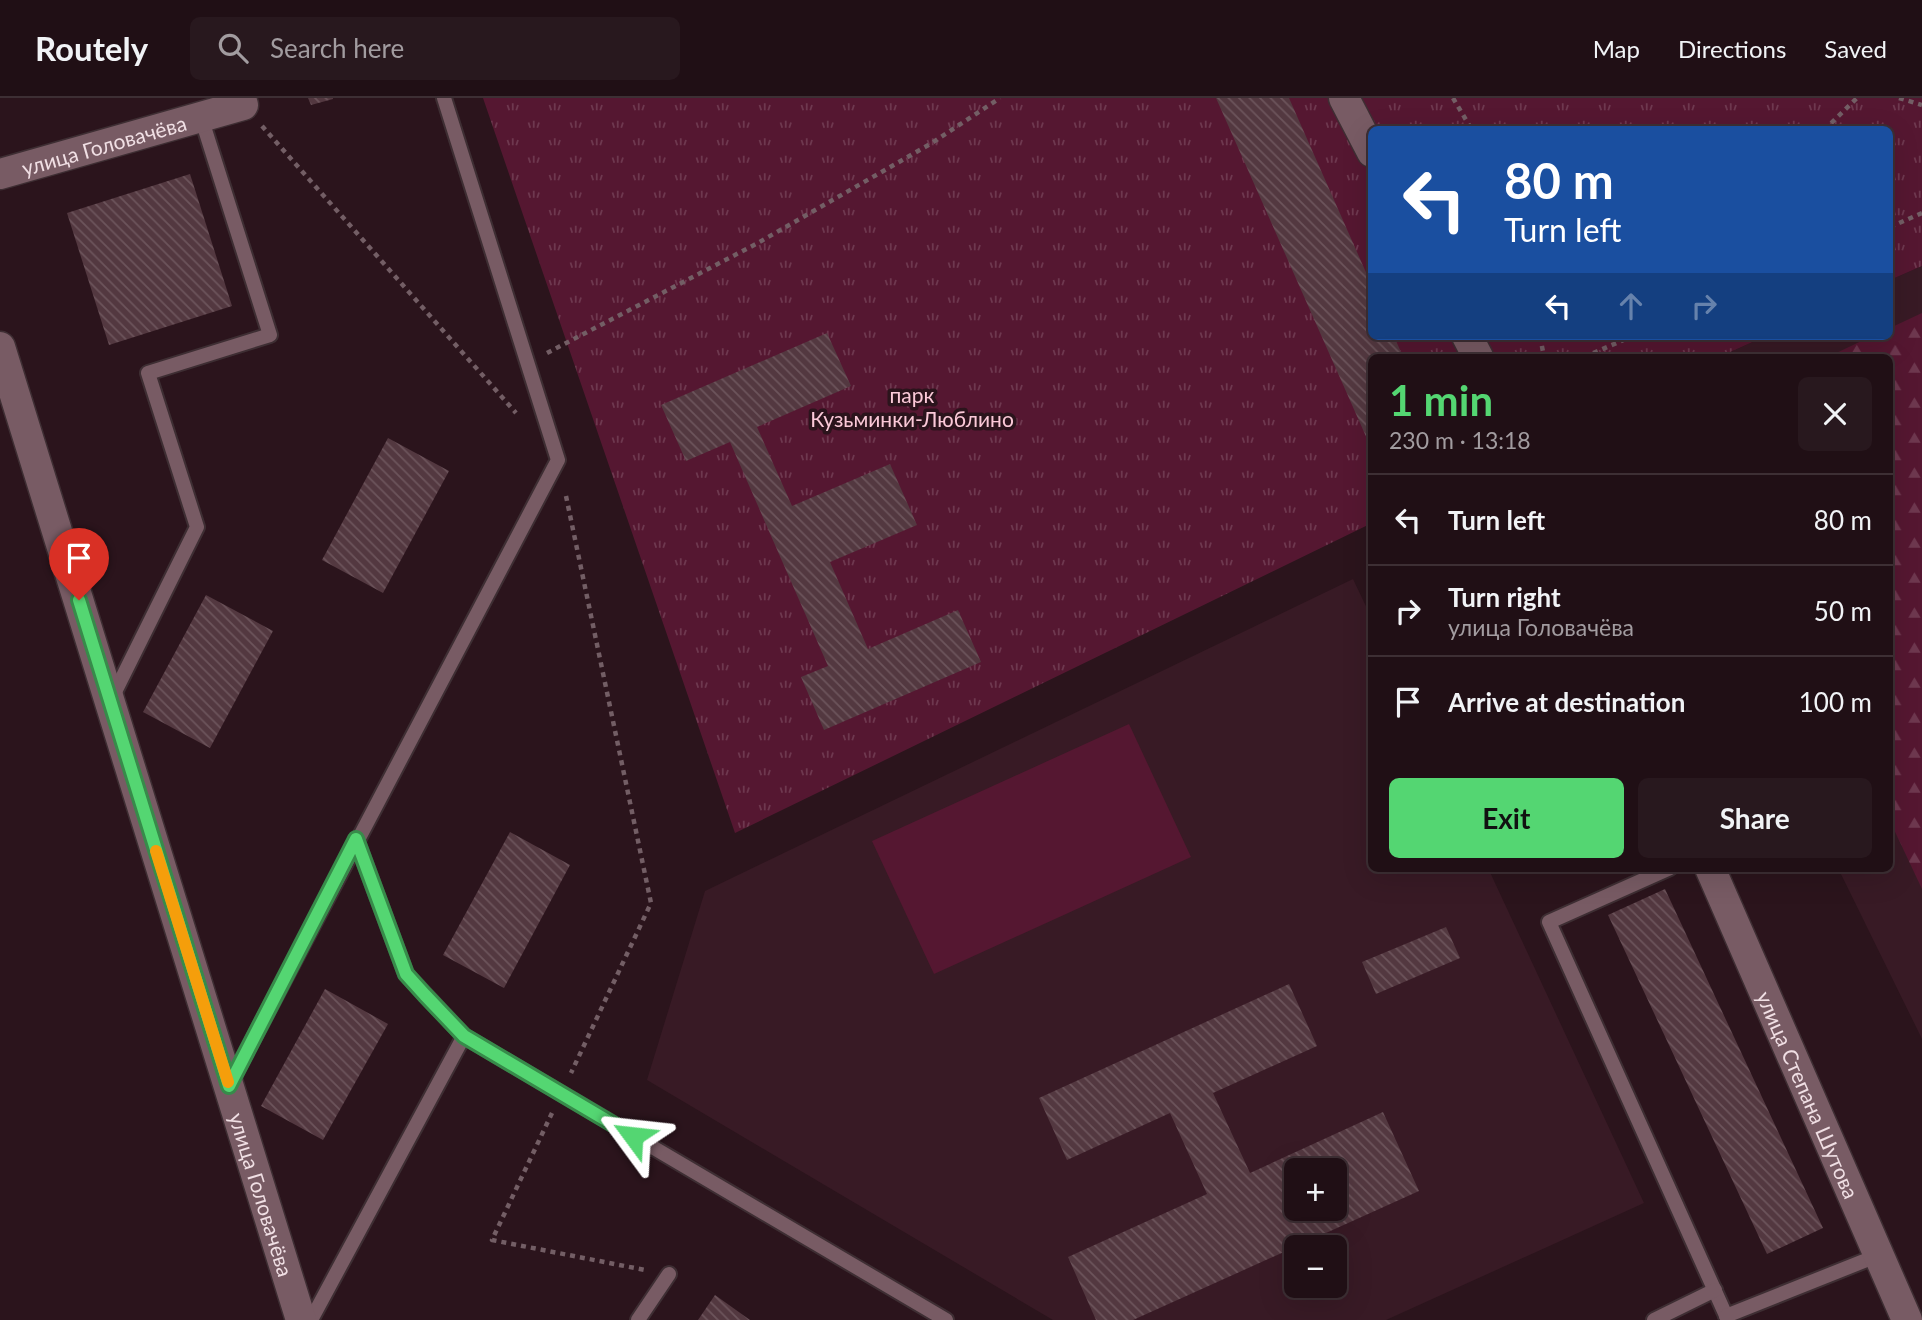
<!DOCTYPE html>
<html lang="en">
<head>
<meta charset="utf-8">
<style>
  body { margin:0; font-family:Lato,sans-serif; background:#28181e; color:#f1f3f6; height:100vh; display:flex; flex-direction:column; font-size:26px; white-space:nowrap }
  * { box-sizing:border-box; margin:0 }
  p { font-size:23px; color:#a29ca0 }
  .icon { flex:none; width:38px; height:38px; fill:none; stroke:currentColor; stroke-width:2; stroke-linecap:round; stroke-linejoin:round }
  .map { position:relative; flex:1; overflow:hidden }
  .drawer { position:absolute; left:1368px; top:256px; width:525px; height:518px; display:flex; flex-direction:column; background:#200f15; border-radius:10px; box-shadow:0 7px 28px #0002,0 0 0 2px #3d2f34 }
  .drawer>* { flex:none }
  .hud { position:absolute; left:1368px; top:28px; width:525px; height:214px; border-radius:10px; box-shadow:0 7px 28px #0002,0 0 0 2px #3d2f34; background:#1a4fa0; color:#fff; overflow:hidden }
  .buttons { position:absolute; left:1284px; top:1060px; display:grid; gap:14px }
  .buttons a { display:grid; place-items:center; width:63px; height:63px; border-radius:10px; background:#200f15; box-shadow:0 7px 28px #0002,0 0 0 2px #3d2f34; font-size:35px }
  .pin { position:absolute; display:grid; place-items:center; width:60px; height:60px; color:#fff; margin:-72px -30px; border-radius:50% 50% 50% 0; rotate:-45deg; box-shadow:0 0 7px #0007 }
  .pin .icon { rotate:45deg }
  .me { position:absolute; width:77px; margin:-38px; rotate:300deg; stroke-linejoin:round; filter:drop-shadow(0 0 5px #0008) }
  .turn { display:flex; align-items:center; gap:24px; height:147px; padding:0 21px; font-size:32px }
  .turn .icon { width:91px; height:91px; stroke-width:2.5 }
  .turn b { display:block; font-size:49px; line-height:60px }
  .lanes { display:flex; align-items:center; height:66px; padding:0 21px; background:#0003; justify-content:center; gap:35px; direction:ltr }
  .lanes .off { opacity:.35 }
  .round { display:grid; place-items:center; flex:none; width:74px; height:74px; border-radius:10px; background:#28181e }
  .summary { display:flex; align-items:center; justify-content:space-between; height:119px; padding:0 21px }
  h1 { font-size:42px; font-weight:700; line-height:52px; color:#54d672 }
  .action { display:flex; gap:14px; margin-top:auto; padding:14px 21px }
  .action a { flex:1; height:80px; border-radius:10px; background:#54d672; color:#111; font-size:28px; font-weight:700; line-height:80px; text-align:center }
  .action a+a { background:#28181e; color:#f1f3f6 }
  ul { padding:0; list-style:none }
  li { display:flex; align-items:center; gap:21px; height:91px; padding:0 21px; border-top:2px solid #3d2f34 }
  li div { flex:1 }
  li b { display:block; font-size:26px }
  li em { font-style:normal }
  header { display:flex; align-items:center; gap:42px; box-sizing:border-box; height:98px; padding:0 35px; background:#200f15; border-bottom:2px solid #3d2f34 }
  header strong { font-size:33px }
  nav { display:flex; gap:38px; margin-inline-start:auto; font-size:24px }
  .search { width:490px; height:63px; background:#28181e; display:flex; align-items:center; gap:18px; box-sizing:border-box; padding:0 24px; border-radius:10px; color:#a29ca0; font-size:26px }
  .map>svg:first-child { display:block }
  .built { fill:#381a25; fill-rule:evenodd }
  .forest { fill:url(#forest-firs) }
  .park { fill:url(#park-tufts) }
  .pitch { fill:#551731 }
  .building { fill:url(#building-back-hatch); fill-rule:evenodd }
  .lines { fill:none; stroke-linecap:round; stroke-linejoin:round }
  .lane-casing { stroke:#3e2e33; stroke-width:18 }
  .street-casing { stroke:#3e2e33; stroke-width:33 }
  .path { stroke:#735e65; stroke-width:4.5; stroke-dasharray:5 5; stroke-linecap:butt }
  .lane { stroke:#785b64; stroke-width:14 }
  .street { stroke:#785b64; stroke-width:30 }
  .route-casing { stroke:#378b4a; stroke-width:18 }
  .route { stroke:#54d672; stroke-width:12 }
  .slow { stroke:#f59e0b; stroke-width:12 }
  .labels { text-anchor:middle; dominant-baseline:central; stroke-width:7; stroke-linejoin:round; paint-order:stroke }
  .street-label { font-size:21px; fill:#f0dfe4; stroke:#2b141c }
  .park-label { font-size:21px; fill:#fbc9d8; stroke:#2b141c }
</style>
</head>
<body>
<header>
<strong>Routely</strong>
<div class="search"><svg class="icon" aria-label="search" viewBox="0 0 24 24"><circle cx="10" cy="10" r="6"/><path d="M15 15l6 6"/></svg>Search here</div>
<nav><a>Map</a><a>Directions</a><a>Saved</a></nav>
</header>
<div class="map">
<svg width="1922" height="1222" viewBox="0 0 1922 1222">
  <defs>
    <pattern id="forest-firs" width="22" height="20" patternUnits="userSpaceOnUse" patternTransform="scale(1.75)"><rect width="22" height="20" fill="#551731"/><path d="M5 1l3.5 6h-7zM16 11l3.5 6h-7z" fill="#6e384f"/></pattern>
    <pattern id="park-tufts" width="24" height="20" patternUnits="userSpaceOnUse" patternTransform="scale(1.75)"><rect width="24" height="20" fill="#551731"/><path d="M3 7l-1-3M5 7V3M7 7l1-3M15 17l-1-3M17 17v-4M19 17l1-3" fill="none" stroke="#6e384f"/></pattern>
    <pattern id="building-back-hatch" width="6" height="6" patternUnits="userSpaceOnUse" patternTransform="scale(1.75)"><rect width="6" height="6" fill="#533840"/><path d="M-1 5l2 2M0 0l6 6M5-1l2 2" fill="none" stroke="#6c545b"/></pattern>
  </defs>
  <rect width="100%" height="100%" fill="#2b141c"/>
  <g class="built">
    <polygon points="1922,168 1922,941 1838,770 1890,770 1890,259 1719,259 1766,238 1890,238 1890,182"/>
    <path d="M1353,481L1372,521V770H1488L1644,1105L1386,1222H1053L647,982L705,793ZM1297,1073H1335V1111H1297ZM1297,1150H1335V1188H1297Z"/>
  </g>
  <polygon class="forest" points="1922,215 1922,791 1890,723 1890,259 1828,259 1872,238 1890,238 1890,230"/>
  <polygon class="park" points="483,0 1922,0 1922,168 1890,182 1890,32 1372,32 1372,238 1766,238 1719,259 1372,259 1372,425 735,735"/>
  <polygon class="pitch" points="1129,626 1191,759 934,876 872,743"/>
  <g class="building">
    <polygon points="308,0 333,0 333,1 311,7"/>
    <polygon points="1216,0 1289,0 1372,188 1372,238 1394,238 1403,259 1372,259 1372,352"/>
    <polygon points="190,76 232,208 109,247 67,115"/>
    <polygon points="827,235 851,288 757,329 792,408 890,366 917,427 830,464 868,551 958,512 981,564 824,632 801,579 828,568 730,344 686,363 661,307"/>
    <polygon points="388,340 449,373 383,495 322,462"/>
    <polygon points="206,497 273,533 210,650 143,614"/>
    <polygon points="510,734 570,767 504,890 443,857"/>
    <polygon points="1665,791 1823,1130 1767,1156 1608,817"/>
    <polygon points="1446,829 1460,860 1376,896 1362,864"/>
    <path d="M1289,886L1317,948L1213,995L1250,1075L1383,1014L1419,1093L1133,1222H1096L1068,1159L1207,1096L1170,1015L1067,1062L1039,1000ZM1297,1073H1335V1111H1297Z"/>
    <polygon points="325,891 388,926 323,1042 261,1008"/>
    <polygon points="715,1197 750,1222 698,1222"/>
  </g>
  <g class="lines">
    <g class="lane-casing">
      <g id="lane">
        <polyline points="112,600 197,429 148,275 270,237 201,19"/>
        <polyline points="356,741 406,876 464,938 946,1222"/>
        <polyline points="1670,770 1549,824 1728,1222"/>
        <polyline points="230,985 558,362 444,0"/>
        <polyline points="1726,1218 1879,1157"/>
        <polyline points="311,1222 464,938"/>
        <polyline points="638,1222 669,1176"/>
        <polyline points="1654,1222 1715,1192"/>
      </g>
    </g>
    <g class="street-casing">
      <g id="street">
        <polyline points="1344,0 1372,54"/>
        <path id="s1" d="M0,76L243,7L241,0"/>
        <polyline points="1467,238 1478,259"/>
        <path id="s2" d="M0,249L301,1222"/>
        <path id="s3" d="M1710,770L1907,1222"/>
      </g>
    </g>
    <g class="path">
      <polyline points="1453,0 1472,32"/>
      <polyline points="1899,0 1922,7"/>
      <polyline points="262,28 516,315"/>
      <polyline points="1824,32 1857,0"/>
      <polyline points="1890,129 1922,115"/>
      <polyline points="1540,238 1544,259"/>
      <polyline points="547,255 756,146 932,45 1000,0"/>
      <polyline points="1584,259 1633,238"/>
      <polyline points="566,398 651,805 571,975"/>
      <polyline points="552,1015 492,1142 645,1172"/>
    </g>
    <use href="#lane" class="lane"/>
    <use href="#street" class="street"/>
  </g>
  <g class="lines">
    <g class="route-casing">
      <polyline id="route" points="79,502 229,988 356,741 406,876 425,897 464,938 633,1038"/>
    </g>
    <use href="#route" class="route"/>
    <polyline class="slow" points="156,753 228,984"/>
  </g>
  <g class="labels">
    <g class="street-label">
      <text stroke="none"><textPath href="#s1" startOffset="108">улица Головачёва</textPath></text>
      <text stroke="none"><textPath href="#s3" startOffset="247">улица Степана Шутова</textPath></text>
      <text stroke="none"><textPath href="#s2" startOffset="887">улица Головачёва</textPath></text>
    </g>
    <g class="park-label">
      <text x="912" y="296">парк<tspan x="912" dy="24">Кузьминки-Люблино</tspan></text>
    </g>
  </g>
</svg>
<div class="buttons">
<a>+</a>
<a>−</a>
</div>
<div class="pin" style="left:79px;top:502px;background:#d93025"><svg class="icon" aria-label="arrive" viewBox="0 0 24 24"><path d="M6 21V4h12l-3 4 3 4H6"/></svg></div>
<svg class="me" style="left:633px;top:1038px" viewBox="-20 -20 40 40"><path d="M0-17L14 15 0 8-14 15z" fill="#54d672" stroke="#fff" stroke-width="4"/></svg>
<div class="hud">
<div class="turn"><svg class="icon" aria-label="left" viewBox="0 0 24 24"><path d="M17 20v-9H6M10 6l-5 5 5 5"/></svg><div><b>80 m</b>Turn left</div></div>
<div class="lanes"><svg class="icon" aria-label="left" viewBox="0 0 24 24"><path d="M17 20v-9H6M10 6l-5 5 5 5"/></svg><svg class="icon off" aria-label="ahead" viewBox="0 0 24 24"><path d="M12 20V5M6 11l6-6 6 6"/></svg><svg class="icon off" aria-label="right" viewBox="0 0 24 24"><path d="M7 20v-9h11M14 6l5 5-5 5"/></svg></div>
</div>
<section class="drawer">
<div class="summary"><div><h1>1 min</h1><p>230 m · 13:18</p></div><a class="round"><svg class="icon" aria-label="close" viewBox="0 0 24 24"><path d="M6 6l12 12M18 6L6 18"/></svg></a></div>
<ul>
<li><svg class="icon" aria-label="left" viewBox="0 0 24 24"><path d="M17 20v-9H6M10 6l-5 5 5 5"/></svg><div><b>Turn left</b></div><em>80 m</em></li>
<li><svg class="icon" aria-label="right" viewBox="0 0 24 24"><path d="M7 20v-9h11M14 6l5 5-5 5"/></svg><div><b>Turn right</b><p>улица Головачёва</p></div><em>50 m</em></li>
<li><svg class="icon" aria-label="arrive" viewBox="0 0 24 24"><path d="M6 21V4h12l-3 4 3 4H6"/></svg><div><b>Arrive at destination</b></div><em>100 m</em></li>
</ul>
<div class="action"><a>Exit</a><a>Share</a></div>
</section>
</div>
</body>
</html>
